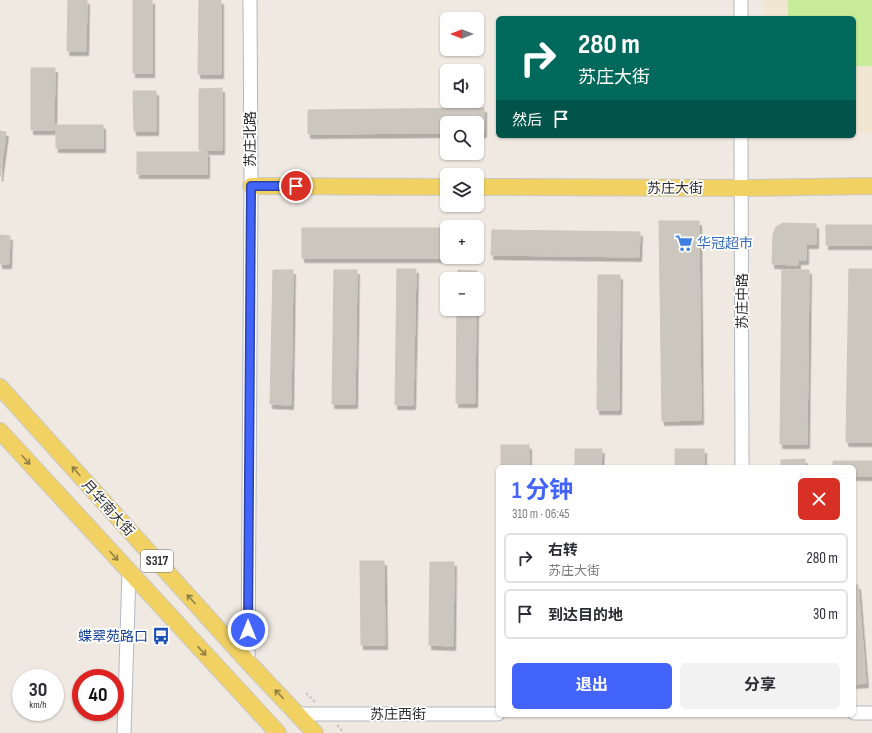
<!DOCTYPE html>
<html lang="zh">
<head>
<meta charset="utf-8">
<style>
  body { margin:0; font-family:"Sofia Sans Condensed","Noto Sans SC",sans-serif; background:#f2f2f3; color:#2b2b33; height:100vh; display:flex; flex-direction:column; font-size:15px; white-space:nowrap }
  * { box-sizing:border-box; margin:0 }
  p { font-size:13px; color:#7c7c81 }
  .icon { flex:none; width:22px; height:22px; fill:none; stroke:currentColor; stroke-width:2; stroke-linecap:round; stroke-linejoin:round }
  .map { position:relative; flex:1; overflow:hidden }
  .sheet { position:absolute; left:496px; top:465px; width:360px; height:252px; display:flex; flex-direction:column; background:#fff; border-radius:6px; box-shadow:0 1px 3px #0004 }
  .sheet>* { flex:none }
  .guide { position:absolute; left:496px; top:16px; width:360px; height:122px; border-radius:6px; box-shadow:0 1px 3px #0004; background:#00695c; color:#fff; overflow:hidden }
  .needle { width:26px; rotate:270deg }
  .buttons { position:absolute; left:440px; top:12px; display:grid; gap:8px }
  .buttons a { display:grid; place-items:center; width:44px; height:44px; border-radius:6px; background:#fff; box-shadow:0 1px 3px #0004; font-size:20px }
  .speed { position:absolute; left:12px; top:669px; display:flex; gap:8px; font-size:20px; font-weight:700; text-align:center }
  .speed>* { display:grid; place-content:center; width:52px; height:52px; border-radius:50%; background:#fff; box-shadow:0 1px 3px #0004; line-height:1 }
  .speed small { font-size:10px; font-weight:400 }
  .speed .limit { border:6px solid #d22; background:#fff; color:#111 }
  .pin { position:absolute; display:grid; place-items:center; width:34px; height:34px; color:#fff; margin:-17px; border:2px solid #fff; border-radius:50%; box-shadow:0 1px 4px #0007 }
  .me { position:absolute; width:44px; margin:-22px; rotate:0deg; stroke-linejoin:round; filter:drop-shadow(0 0 3px #0008) }
  .turn { display:flex; align-items:center; gap:14px; height:84px; padding:0 16px; font-size:18px }
  .turn .icon { width:52px; height:52px; stroke-width:2.5 }
  .turn b { display:block; font-size:28px; line-height:34px }
  .then { display:flex; align-items:center; height:38px; padding:0 16px; background:#0003; gap:8px; font-size:15px }
  .round { display:grid; place-items:center; flex:none; width:42px; height:42px; border-radius:6px; background:#f2f2f3 }
  .headline { display:flex; align-items:center; justify-content:space-between; height:68px; padding:0 16px }
  h1 { font-size:24px; font-weight:700; line-height:30px; color:#4264fb }
  .cta { display:flex; gap:8px; margin-top:auto; padding:8px 16px }
  .cta a { flex:1; height:46px; border-radius:6px; background:#4264fb; color:#fff; font-size:16px; font-weight:700; line-height:46px; text-align:center }
  .cta a+a { background:#f2f2f3; color:#2b2b33 }
  ul { padding:0; list-style:none }
  li { display:flex; align-items:center; gap:12px; height:50px; margin:0 8px 6px; padding:0 8px; border:2px solid #e1e1e2; border-radius:6px }
  li div { flex:1 }
  li b { display:block; font-size:15px }
  li em { font-style:normal }
  .map>svg:first-child { display:block }
  .education { fill:#f0e6d1 }
  .pitch { fill:#c9ec9a }
  .building { fill:#cbc7bf; stroke:#cbc5ba; filter:url(#shadow) }
  .lines { fill:none; stroke-linecap:round; stroke-linejoin:round }
  .minor-casing { stroke:#b4b7c1; stroke-width:15 }
  .major-casing { stroke:#c9c9c9; stroke-width:18 }
  .path { stroke:#c9c9c9; stroke-width:2; stroke-dasharray:3 2; stroke-linecap:butt }
  .minor { stroke:#fff; stroke-width:13 }
  .major { stroke:#f2d163; stroke-width:16 }
  .oneway { stroke:#908048 }
  .route-casing { stroke:#2b41a3; stroke-width:10 }
  .route { stroke:#4264fb; stroke-width:7 }
  .labels { text-anchor:middle; dominant-baseline:central; stroke-width:3.5; stroke-linejoin:round; paint-order:stroke }
  .shield { fill:#fff; stroke:#6d6d6d; stroke-width:1 }
  .shield-label { font-size:13px; font-weight:bold; fill:#2e2e2e }
  .street-label { font-size:14px; fill:#2e2e2e; stroke:#fff }
  .shop-label { font-size:14px; fill:#366cbe; stroke:#fff; text-anchor:start }
  .transit-label { font-size:14px; fill:#164399; stroke:#fff; text-anchor:end }
</style>
</head>
<body>
<div class="map">
<svg width="872" height="733" viewBox="0 0 872 733">
  <defs>
    <filter id="shadow"><feDropShadow dx="2.5" dy="4.5" stdDeviation="0" flood-color="#0004"/></filter>
  </defs>
  <rect width="100%" height="100%" fill="#efe9e1"/>
  <polygon class="education" points="764,0 872,0 872,133 854,133 854,18 764,18"/>
  <polygon class="pitch" points="788,0 872,0 872,66 854,66 854,18 788,18"/>
  <g class="building">
    <polygon points="68,0 87,0 86,51 67,51"/>
    <rect x="133" y="0" width="19" height="73"/>
    <polygon points="199,0 221,0 221,74 198,74"/>
    <polygon points="31,68 55,68 54,130 31,130"/>
    <polygon points="222,88 222,150 199,150 199,89"/>
    <polygon points="133,91 156,91 156,131 134,131"/>
    <polygon points="484,108 484,133 477,133 477,123 447,123 447,133 308,134 308,110"/>
    <rect x="56" y="125" width="47" height="23"/>
    <polygon points="0,131 6,132 0,177"/>
    <rect x="137" y="152" width="70" height="22"/>
    <polygon points="659,221 699,221 701,420 662,421"/>
    <polygon points="783,223 816,224 816,244 806,244 806,260 798,260 798,265 772,264 773,234 776,227"/>
    <rect x="826" y="225" width="46" height="20"/>
    <polygon points="302,228 447,228 447,257 477,257 477,228 477,258 302,258"/>
    <polygon points="492,230 640,232 639,257 491,255"/>
    <polygon points="0,235 10,236 9,264 0,264"/>
    <polygon points="397,269 416,269 413,405 395,405"/>
    <polygon points="849,269 872,269 872,442 846,442"/>
    <polygon points="273,270 293,270 291,405 270,404"/>
    <polygon points="334,270 357,270 355,404 332,404"/>
    <polygon points="458,270 477,271 477,279 458,279"/>
    <polygon points="782,270 809,270 807,444 780,444"/>
    <polygon points="598,275 620,275 619,410 597,410"/>
    <polygon points="457,309 476,309 475,403 456,403"/>
    <rect x="501" y="445" width="28" height="22"/>
    <polygon points="575,449 602,449 601,467 575,467"/>
    <rect x="675" y="449" width="29" height="18"/>
    <polygon points="805,459 805,467 781,467 781,460"/>
    <polygon points="833,461 872,461 872,476 854,476 854,467 833,467"/>
    <polygon points="360,561 384,561 385,645 361,645"/>
    <polygon points="430,562 454,562 453,646 429,645"/>
    <polygon points="854,585 858,585 866,683 854,684"/>
  </g>
  <g class="lines">
    <g class="minor-casing">
      <g id="minor">
        <polyline points="741,0 741,18"/>
        <polyline points="741,136 742,467"/>
        <polyline points="248,662 251,186 250,0"/>
        <polyline points="854,713 872,713"/>
        <polyline points="298,714 498,714"/>
        <polyline points="124,733 129,572"/>
      </g>
    </g>
    <g class="major-casing">
      <g id="major">
        <polyline points="251,186 447,187"/>
        <polyline points="477,187 742,188 872,186"/>
        <polyline points="0,387 248,662 315,733"/>
        <polyline points="0,431 278,733"/>
      </g>
    </g>
    <g class="path">
      <polyline points="306,693 315,702"/>
      <polyline points="337,725 344,733"/>
    </g>
    <use href="#minor" class="minor"/>
    <use href="#major" class="major"/>
  </g>
  <defs><path id="oneway-shaft" d="M-6 0H5M1.5-3L5.5 0L1.5 3" fill="none" stroke-width="1.6" stroke-linecap="round" stroke-linejoin="round"/></defs>
  <g class="oneway">
    <use href="#oneway-shaft" transform="translate(26 460) rotate(48)"/>
    <use href="#oneway-shaft" transform="translate(76 471) rotate(-132)"/>
    <use href="#oneway-shaft" transform="translate(114 556) rotate(48)"/>
    <use href="#oneway-shaft" transform="translate(191 599) rotate(-132)"/>
    <use href="#oneway-shaft" transform="translate(202 651) rotate(47)"/>
    <use href="#oneway-shaft" transform="translate(279 694) rotate(-134)"/>
  </g>
  <g class="lines">
    <g class="route-casing">
      <polyline id="route" points="248,630 251,186 296,186"/>
    </g>
    <use href="#route" class="route"/>
  </g>
  <defs>
    <g id="supermarket-bare" transform="scale(1.38)"><path d="M-6-5.5h2.5l.6 2H6L4.5 2H-2.5L-4.4-4H-6ZM-1.5 3.2a1.3 1.3 0 1 0 .1 0ZM3 3.2a1.3 1.3 0 1 0 .1 0Z" fill="#3f7fe0" stroke="#fff" stroke-width="2.5" paint-order="stroke"/></g>
    <g id="bus-bare" transform="scale(1.38)"><path d="M-5-6H5V4H4V6H2V4H-2V6H-4V4H-5ZM-3.5-4V0h7V-4ZM-3.5 1.2v1.5H-2V1.2ZM2 1.2v1.5H3.5V1.2Z" fill="#1a4fb4" stroke="#fff" stroke-width="2.5" paint-order="stroke"/></g>
  </defs>
  <g fill-rule="evenodd">
    <use href="#supermarket-bare" x="684" y="243"/>
    <use href="#bus-bare" x="161" y="636"/>
  </g>
  <g class="labels">
    <rect class="shield" x="141" y="550" width="32" height="22" rx="3"/>
    <g class="shield-label">
      <text x="157" y="561">S317</text>
    </g>
    <g class="street-label">
      <text transform="translate(250 139) rotate(-90)">苏庄北路</text>
      <text x="675" y="188">苏庄大街</text>
      <text transform="translate(742 301) rotate(-90)">苏庄中路</text>
      <text transform="translate(108 508) rotate(48)">月华南大街</text>
      <text x="398" y="714">苏庄西街</text>
    </g>
    <g class="shop-label">
      <text x="697" y="243">华冠超市</text>
    </g>
    <g class="transit-label">
      <text x="148" y="636">蝶翠苑路口</text>
    </g>
  </g>
</svg>
<div class="buttons">
<a><svg class="needle" viewBox="-14 -14 28 28"><path d="M0-13l5 13h-10z" fill="#e53935"/><path d="M0 13l5-13h-10z" fill="#7c7c81"/></svg></a>
<a><svg class="icon" aria-label="sound" viewBox="0 0 24 24"><path d="M4 9h4l5-4v14l-5-4H4zM17 9q2 3 0 6"/></svg></a>
<a><svg class="icon" aria-label="search" viewBox="0 0 24 24"><circle cx="10" cy="10" r="6"/><path d="M15 15l6 6"/></svg></a>
<a><svg class="icon" aria-label="layers" viewBox="0 0 24 24"><path d="M12 4l9 5-9 5-9-5zM3 14l9 5 9-5"/></svg></a>
<a>+</a>
<a>−</a>
</div>
<div class="speed"><div>30<small>km/h</small></div><div class="limit">40</div></div>
<div class="pin" style="left:296px;top:186px;background:#d93025"><svg class="icon" aria-label="arrive" viewBox="0 0 24 24"><path d="M6 21V4h12l-3 4 3 4H6"/></svg></div>
<svg class="me" style="left:248px;top:630px" viewBox="-20 -20 40 40"><circle r="17" fill="#4264fb" stroke="#fff" stroke-width="3"/><path d="M0-11L8 9 0 5-8 9z" fill="#fff"/></svg>
<div class="guide">
<div class="turn"><svg class="icon" aria-label="right" viewBox="0 0 24 24"><path d="M7 20v-9h11M14 6l5 5-5 5"/></svg><div><b>280 m</b>苏庄大街</div></div>
<div class="then">然后<svg class="icon" aria-label="arrive" viewBox="0 0 24 24"><path d="M6 21V4h12l-3 4 3 4H6"/></svg></div>
</div>
<section class="sheet">
<div class="headline"><div><h1>1 分钟</h1><p>310 m · 06:45</p></div><a class="round" style="background:#d93025;color:#fff"><svg class="icon" aria-label="close" viewBox="0 0 24 24"><path d="M6 6l12 12M18 6L6 18"/></svg></a></div>
<ul>
<li><svg class="icon" aria-label="right" viewBox="0 0 24 24"><path d="M7 20v-9h11M14 6l5 5-5 5"/></svg><div><b>右转</b><p>苏庄大街</p></div><em>280 m</em></li>
<li><svg class="icon" aria-label="arrive" viewBox="0 0 24 24"><path d="M6 21V4h12l-3 4 3 4H6"/></svg><div><b>到达目的地</b></div><em>30 m</em></li>
</ul>
<div class="cta"><a>退出</a><a>分享</a></div>
</section>
</div>
</body>
</html>
